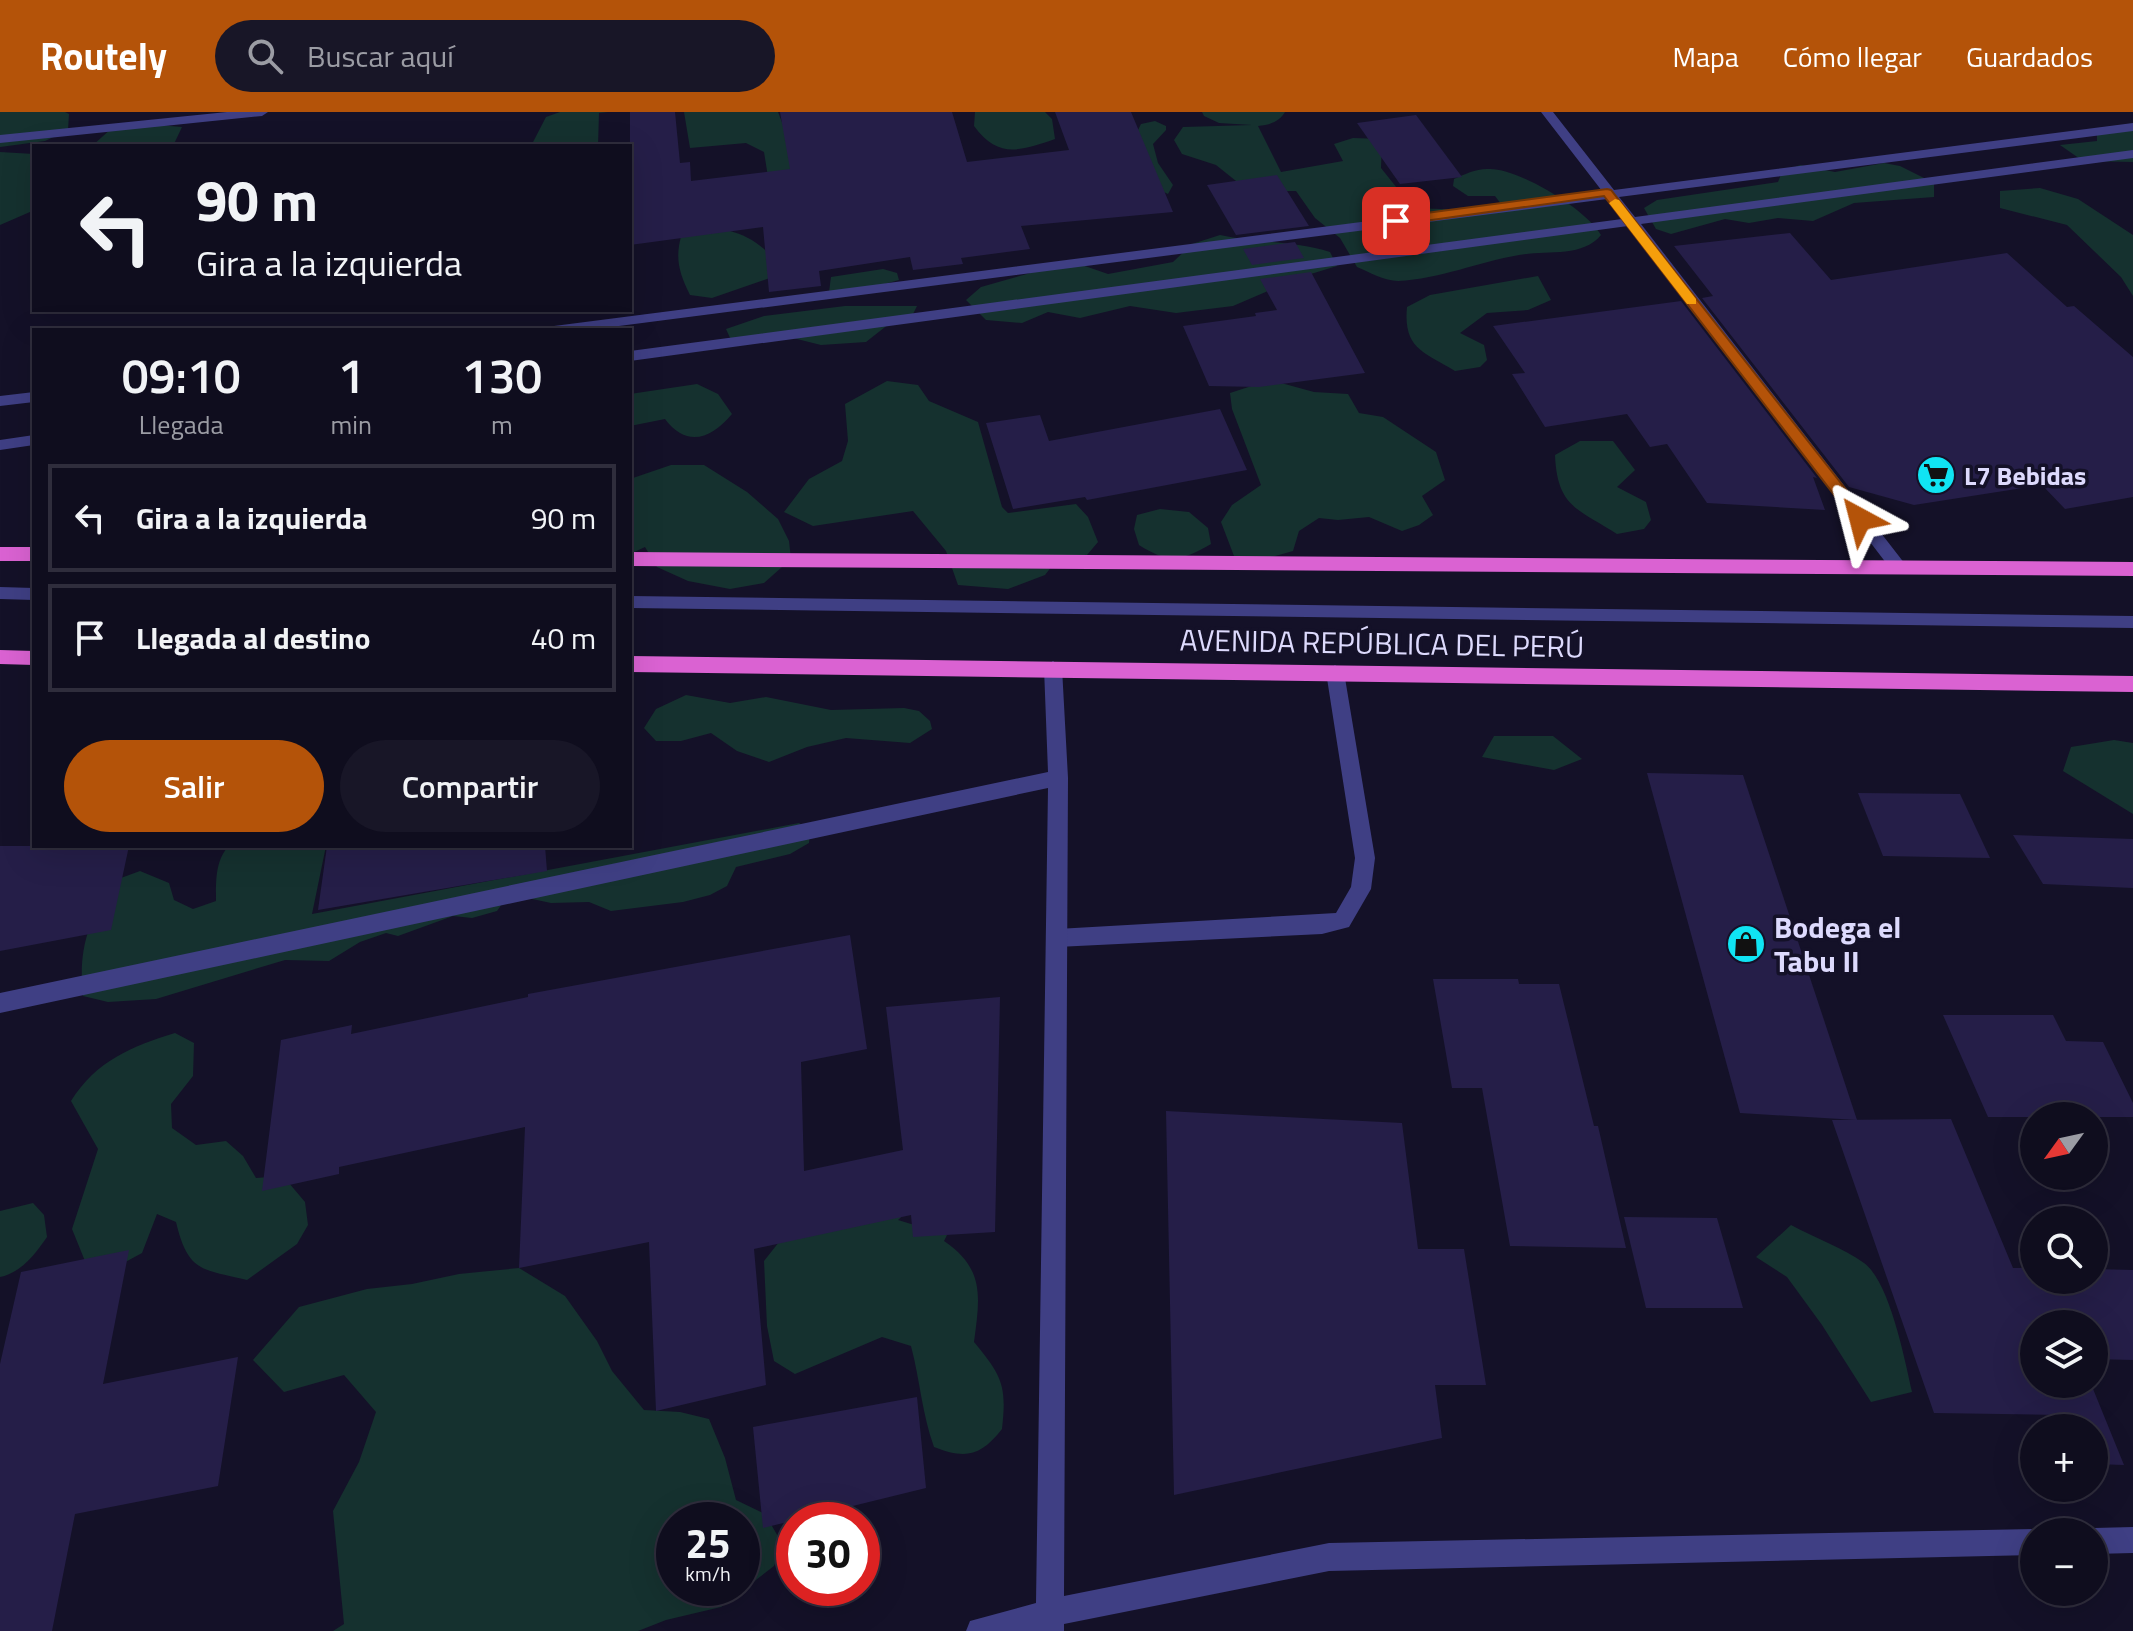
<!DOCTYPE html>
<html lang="es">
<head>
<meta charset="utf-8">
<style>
  body { margin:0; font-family:"Titillium Web",sans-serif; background:#181627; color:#f1f3f6; height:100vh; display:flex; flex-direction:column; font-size:30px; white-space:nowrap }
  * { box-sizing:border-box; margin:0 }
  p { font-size:26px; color:#9b9ca4 }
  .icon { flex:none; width:44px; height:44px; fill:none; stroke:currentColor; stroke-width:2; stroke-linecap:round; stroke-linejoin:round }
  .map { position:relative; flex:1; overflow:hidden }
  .details { position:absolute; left:32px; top:216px; width:600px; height:520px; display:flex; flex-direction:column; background:#0f0d1e; border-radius:0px; box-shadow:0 8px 32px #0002,0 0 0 2px #2f2d3c }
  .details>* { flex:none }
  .hud { position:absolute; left:32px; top:32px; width:600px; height:168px; border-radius:0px; box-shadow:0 8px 32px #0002,0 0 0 2px #2f2d3c; background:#0f0d1e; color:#f1f3f6; overflow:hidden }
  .needle { width:52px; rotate:237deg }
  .buttons { position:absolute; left:2020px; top:990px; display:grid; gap:16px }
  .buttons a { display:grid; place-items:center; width:88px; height:88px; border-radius:50%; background:#0f0d1e; box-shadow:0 8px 32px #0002,0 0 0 2px #2f2d3c; font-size:40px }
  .speed { position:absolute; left:656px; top:1390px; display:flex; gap:16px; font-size:40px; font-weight:700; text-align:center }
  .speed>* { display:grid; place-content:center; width:104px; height:104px; border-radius:50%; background:#0f0d1e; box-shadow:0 8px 32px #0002,0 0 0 2px #2f2d3c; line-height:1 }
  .speed small { font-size:20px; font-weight:400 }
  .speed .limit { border:12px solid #d22; background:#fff; color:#111 }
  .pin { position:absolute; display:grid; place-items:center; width:68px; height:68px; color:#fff; margin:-34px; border-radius:16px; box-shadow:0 4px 12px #0006 }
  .me { position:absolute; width:88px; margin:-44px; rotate:322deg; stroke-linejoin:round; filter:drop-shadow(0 0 6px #0008) }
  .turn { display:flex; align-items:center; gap:28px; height:168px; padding:0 32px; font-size:36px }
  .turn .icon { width:104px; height:104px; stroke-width:2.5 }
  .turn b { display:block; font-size:56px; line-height:68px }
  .eta { display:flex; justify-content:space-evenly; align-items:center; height:136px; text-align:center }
  .eta b { font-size:48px; font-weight:600; line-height:56px }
  .button { display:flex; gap:16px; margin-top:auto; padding:16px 32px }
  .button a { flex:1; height:92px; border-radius:48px; background:#b45309; color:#fff; font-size:32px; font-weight:600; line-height:92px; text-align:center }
  .button a+a { background:#181627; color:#f1f3f6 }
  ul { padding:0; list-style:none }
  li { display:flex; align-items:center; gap:24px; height:108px; margin:0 16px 12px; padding:0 16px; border:4px solid #2f2d3c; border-radius:0px }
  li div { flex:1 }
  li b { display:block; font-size:30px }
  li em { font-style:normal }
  header { display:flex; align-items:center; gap:48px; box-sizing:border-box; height:112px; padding:0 40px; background:#b45309; color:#fff }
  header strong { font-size:38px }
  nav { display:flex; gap:44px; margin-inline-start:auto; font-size:28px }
  .search { width:560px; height:72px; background:#181627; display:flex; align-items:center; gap:20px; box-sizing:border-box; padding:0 28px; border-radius:44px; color:#9b9ca4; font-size:30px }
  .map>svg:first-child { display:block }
  .green { fill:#15312f; fill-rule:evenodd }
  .building { fill:#251e48 }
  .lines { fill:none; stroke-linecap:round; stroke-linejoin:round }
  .service { fill:#3f3f84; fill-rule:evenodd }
  .minor { fill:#3f3f84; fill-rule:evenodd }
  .tertiary { fill:#3f3f84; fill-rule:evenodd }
  .trunk { fill:#da62d2; fill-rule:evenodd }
  .route { fill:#b45309; stroke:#753606; stroke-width:2 }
  .slow { fill:#f59e0b }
  .labels { text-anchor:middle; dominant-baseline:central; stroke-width:7; stroke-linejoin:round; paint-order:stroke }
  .far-poi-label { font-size:26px; font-weight:bold; fill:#dddafd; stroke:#141128; text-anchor:start }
  .street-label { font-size:30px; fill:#dddafd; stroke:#141128 }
  .poi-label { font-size:30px; font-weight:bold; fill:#dddafd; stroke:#141128; text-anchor:start }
</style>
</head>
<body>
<header>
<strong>Routely</strong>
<div class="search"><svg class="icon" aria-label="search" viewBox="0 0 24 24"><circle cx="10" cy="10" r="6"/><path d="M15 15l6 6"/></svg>Buscar aquí</div>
<nav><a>Mapa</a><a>Cómo llegar</a><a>Guardados</a></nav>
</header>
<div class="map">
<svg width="2133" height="1519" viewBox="0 0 2133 1519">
  <rect width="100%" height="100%" fill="#141128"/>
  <g class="green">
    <polygon points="0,0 65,0 69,2 68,18 45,29 0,35"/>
    <polygon points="560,0 608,0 599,1 598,34 531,34 546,5"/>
    <polygon points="684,0 778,0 788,26 859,35 768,65 764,40 746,31 690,36"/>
    <path d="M975,0H1045L1052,7L1055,27C1020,39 998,47 974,14Z"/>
    <path d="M1202,0H1285C1279,10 1269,13 1258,14L1281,60L1343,49L1334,32L1353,26L1382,27L1381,56L1413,96L1497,99L1501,92L1495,84H1468L1453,74L1454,67C1465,62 1477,56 1490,57C1519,57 1586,97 1601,123C1583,146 1544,138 1519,143C1478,150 1440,167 1398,169C1385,169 1369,160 1357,155L1340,126L1315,106L1296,79H1261L1236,69L1216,53L1182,42L1174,28L1183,15L1252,13L1219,11L1204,4Z"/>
    <polygon points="1155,9 1166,14 1166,18 1153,32 1158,51 1173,73 1168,82 1162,79 1137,20 1141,12"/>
    <polygon points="136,11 182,15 173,34 92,34 112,16"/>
    <polygon points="2133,11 2133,50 2083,49 2060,33 2097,29 2097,18"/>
    <polygon points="0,40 34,42 34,90 30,100 0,113"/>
    <polygon points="1884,51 1900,54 1934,71 1934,85 1854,91 1813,109 1778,106 1749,111 1725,107 1671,122 1656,117 1644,96 1657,88 1778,70 1782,60 1800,53 1835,60"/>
    <polygon points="2040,76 2078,87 2133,123 2133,184 2121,165 2067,113 2000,96 2000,79"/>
    <path d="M685,113C730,116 757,120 784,161L712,186L690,183C677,157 674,141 685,113Z"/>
    <path d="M1220,123C1257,131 1294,129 1330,140L1337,154L1301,165L1233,194L1176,201L1130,194L1080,206L1048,200L1022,211L986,208L966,188L981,175L1034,160L1082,153L1108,162L1173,150L1192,132Z"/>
    <polygon points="883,157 897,161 899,168 866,177 829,180 831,165"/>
    <path d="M1538,164L1551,188L1528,198L1487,201L1460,221L1484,233L1487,248L1480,255L1455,259C1424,240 1403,237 1407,195L1430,183Z"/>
    <polygon points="845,194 917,194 912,204 894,208 866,230 821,233 777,222 731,228 726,217 764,204"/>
    <polygon points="1270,268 1314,280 1348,282 1359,301 1383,305 1436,340 1445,368 1422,384 1433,403 1419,413 1402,419 1369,405 1338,408 1319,406 1299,419 1293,439 1257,449 1234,444 1221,410 1232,393 1261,373 1232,297 1230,281"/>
    <polygon points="887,269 918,273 929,289 978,310 1002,395 1008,401 1076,392 1088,405 1098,430 1087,443 1052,454 1045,463 1008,477 958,473 946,439 913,399 813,414 784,400 809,367 842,349 848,329 845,292"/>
    <path d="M697,272L718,282L732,302C711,327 687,336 665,307L630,314V282Z"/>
    <path d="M1580,329H1613L1635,358L1617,375L1646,390L1651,408L1644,417L1617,422C1578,397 1557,395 1555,343Z"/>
    <polygon points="671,353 704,353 747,380 778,407 789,429 791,447 764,471 730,477 688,469 657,455 645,435 630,442 630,367"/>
    <path d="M1160,397L1189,400L1208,416L1211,432C1181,449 1169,452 1139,433L1134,417L1137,403Z"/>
    <polygon points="686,583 730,591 766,585 831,598 904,596 919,599 930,609 932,617 910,631 846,626 807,635 769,650 737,639 711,621 681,629 656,629 644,616 656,597"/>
    <polygon points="1494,624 1553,624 1582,647 1554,658 1482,645"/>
    <polygon points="2114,628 2133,631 2133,702 2063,659 2071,635"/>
    <path d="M799,711L810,718L809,731L790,742L736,755L727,774L710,783L683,790L611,799L589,790L551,791L509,782L497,799L472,806L453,804L398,824L386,821L360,830L329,849L285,848L156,887L108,890L83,884C78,835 89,812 110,770L140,759L169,771L174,788L193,797L216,789C216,770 215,748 229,734H326L312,802Z"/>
    <path d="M175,921L194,931L193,964L171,992L172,1016L196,1033L226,1029L243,1044L256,1066L283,1064L305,1090L308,1113L297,1132L247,1168C201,1157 188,1160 176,1110L157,1102L142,1141L105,1161L87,1154L72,1117L98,1037L71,989C96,949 132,934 175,921Z"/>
    <path d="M33,1091L44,1103L47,1125C36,1141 21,1161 0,1165V1099Z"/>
    <path d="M910,1097L898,1108L947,1123L944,1129C985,1157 980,1185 974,1230C1002,1264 1007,1273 1002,1317C980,1345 965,1347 934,1335C922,1302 920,1268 911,1234L882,1225L795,1262L774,1249L767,1214L764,1149L783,1125Z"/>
    <path d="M1791,1113C1815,1126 1843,1136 1864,1151C1890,1170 1905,1249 1912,1280L1871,1290L1822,1213L1787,1165L1756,1145Z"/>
    <path d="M519,1156L565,1184L597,1229L612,1259L644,1298L680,1300L709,1307L725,1346L736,1388L765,1402L783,1433L774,1454L721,1495L666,1508L638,1519H333L344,1512L333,1399L359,1350L376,1300L344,1263L284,1280L253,1248L299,1195L367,1177L412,1172L459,1162ZM674,1408H742V1476H674Z"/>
  </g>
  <g class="building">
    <polygon points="630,0 675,0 680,51 690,50 691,69 790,57 780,0 952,0 967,50 1069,38 1055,0 1131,0 1173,100 1021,114 1030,137 961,146 963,152 913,158 910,145 819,159 821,174 769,180 763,115 630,133"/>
    <polygon points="1416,3 1462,65 1400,72 1357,11"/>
    <polygon points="1277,63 1309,114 1236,123 1207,73"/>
    <polygon points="1790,121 1831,168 2007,141 2067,195 2074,194 2133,245 2133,385 2065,397 2042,373 1914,393 1849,375 1702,186 1713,184 1674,134"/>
    <polygon points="1295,130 1304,146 1252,153 1243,137"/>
    <polygon points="1311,160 1365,261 1259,275 1209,274 1183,214 1256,204 1255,201 1277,198 1260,167"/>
    <polygon points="1681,189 1817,366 1813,365 1825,398 1707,391 1667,332 1650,335 1627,302 1545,315 1512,262 1525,261 1493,214"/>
    <polygon points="1220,297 1247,358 1087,388 1085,385 1013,397 986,311 1040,303 1049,329"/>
    <polygon points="1647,661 1743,663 1857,1008 1740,1001"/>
    <polygon points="1858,681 1960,682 1990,746 1883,744"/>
    <polygon points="2013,723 2133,727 2133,776 2043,772"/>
    <polygon points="0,734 129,734 111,818 0,839"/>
    <polygon points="327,734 545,734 547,759 318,798"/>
    <polygon points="850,823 867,937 801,950 804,1059 903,1038 886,895 1000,885 995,1120 913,1125 911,1103 754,1137 766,1273 656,1299 649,1130 519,1156 525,1015 339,1055 339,1062 262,1079 281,928 352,913 351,922 528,885 528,882"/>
    <polygon points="1433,867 1518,867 1519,872 1559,872 1594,1014 1598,1014 1626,1136 1510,1134 1482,976 1452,976"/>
    <polygon points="1943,903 2053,903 2066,929 2103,930 2133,991 2133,1005 1988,1005"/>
    <polygon points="1166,999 1402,1011 1418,1137 1464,1137 1486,1273 1435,1273 1442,1326 1174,1383"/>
    <polygon points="1951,1007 2013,1156 2034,1156 2034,1168 2094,1168 2094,1157 2133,1158 2133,1248 2094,1247 2094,1212 2034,1212 2034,1272 2091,1272 2124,1353 2094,1352 2094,1316 2063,1316 2058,1303 1934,1301 1832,1008"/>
    <polygon points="1624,1105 1717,1106 1743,1196 1646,1196"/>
    <polygon points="129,1138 103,1272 238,1245 218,1374 75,1402 52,1519 0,1519 0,1252 21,1160"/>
    <polygon points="917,1285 926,1376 763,1416 753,1315"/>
  </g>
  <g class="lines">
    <polygon class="service" points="1335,553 1344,560 1375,746 1371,777 1349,815 1322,822 1057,835 1050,832 1047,826 1050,820 1057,817 1336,801 1351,775 1355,746 1326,560"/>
    <g class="minor">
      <polygon points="227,0 268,0 262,4 0,31 0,23"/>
      <polygon points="1541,0 1553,0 1614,78 2133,11 2133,19 1619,85 1635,105 2133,38 2133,46 1641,112 1905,452 1907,456 1905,460 1893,460 1628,114 630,249 630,239 1622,107 1607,87 588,218 547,218 554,214 1602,79"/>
      <polygon points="34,280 34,290 0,294 0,284"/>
      <polygon points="34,323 34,333 0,338 0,328"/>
      <polygon points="1053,549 1062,556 1068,666 1064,1484 1329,1431 2034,1417 2042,1420 2034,1420 2034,1443 1329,1459 1064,1512 1064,1519 966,1519 970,1509 1036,1491 1048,676 0,901 0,881 1048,660 1044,556"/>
      <polygon points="2133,1415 2133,1441 2094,1442 2094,1420 2084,1420 2094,1416"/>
    </g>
    <g class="tertiary">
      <polygon points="0,475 34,476 34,488 0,487"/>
      <polygon points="630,484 2133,504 2133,516 630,496"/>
    </g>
    <g class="trunk">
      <rect x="0" y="435" width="34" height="14"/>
      <polygon points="630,440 2133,450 2133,464 630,454"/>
      <polygon points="0,538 34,539 34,553 0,552"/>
      <polygon points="630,544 2133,564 2133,580 630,560"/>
    </g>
  </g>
  <polygon class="route" points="1607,77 1611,78 1866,403 1866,410 1855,410 1604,84 1396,113 1390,109 1396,105"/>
  <polygon class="slow" points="1615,87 1619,88 1696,187 1696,192 1687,192 1609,91"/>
  <defs>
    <g id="supermarket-disc" transform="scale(2)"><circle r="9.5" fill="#10e4f3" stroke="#141128"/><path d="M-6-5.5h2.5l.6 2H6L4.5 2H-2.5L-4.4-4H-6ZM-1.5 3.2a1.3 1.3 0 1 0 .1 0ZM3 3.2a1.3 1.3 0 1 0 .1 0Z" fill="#111"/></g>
    <g id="shop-disc" transform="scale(2)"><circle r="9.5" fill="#10e4f3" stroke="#141128"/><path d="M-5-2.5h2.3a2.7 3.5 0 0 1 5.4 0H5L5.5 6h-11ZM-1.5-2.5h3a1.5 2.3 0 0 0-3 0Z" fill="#111"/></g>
  </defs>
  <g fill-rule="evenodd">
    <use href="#supermarket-disc" x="1936" y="363"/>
    <use href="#shop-disc" x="1746" y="832"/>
  </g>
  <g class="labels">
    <g class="far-poi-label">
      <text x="1964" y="363">L7 Bebidas</text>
    </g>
    <g class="street-label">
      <text transform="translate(1382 531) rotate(1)">AVENIDA REPÚBLICA DEL PERÚ</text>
    </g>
    <g class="poi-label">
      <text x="1774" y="815">Bodega el<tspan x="1774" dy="34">Tabu II</tspan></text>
    </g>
  </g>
</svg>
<div class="buttons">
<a><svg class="needle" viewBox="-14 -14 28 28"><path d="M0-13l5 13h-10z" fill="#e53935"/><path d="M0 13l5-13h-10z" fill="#9b9ca4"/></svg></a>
<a><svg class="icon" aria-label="search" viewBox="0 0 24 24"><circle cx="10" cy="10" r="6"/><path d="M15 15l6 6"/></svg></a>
<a><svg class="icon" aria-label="layers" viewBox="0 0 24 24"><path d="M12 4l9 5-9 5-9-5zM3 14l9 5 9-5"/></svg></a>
<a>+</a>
<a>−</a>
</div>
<div class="speed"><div>25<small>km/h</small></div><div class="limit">30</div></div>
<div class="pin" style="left:1396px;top:109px;background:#d93025"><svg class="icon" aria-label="arrive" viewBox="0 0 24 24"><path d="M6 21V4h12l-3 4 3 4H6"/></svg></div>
<svg class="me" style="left:1860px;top:407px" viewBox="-20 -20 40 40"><path d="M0-17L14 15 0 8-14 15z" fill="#b45309" stroke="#fff" stroke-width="4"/></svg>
<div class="hud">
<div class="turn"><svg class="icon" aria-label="left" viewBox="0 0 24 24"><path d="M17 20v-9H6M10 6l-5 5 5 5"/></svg><div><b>90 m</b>Gira a la izquierda</div></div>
</div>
<section class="details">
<div class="eta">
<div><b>09:10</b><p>Llegada</p></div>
<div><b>1</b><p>min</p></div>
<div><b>130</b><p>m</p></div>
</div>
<ul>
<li><svg class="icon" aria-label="left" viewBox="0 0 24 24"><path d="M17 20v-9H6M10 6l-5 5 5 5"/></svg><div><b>Gira a la izquierda</b></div><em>90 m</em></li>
<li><svg class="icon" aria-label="arrive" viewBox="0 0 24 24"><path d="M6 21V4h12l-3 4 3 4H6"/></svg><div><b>Llegada al destino</b></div><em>40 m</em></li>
</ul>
<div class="button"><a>Salir</a><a>Compartir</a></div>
</section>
</div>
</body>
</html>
